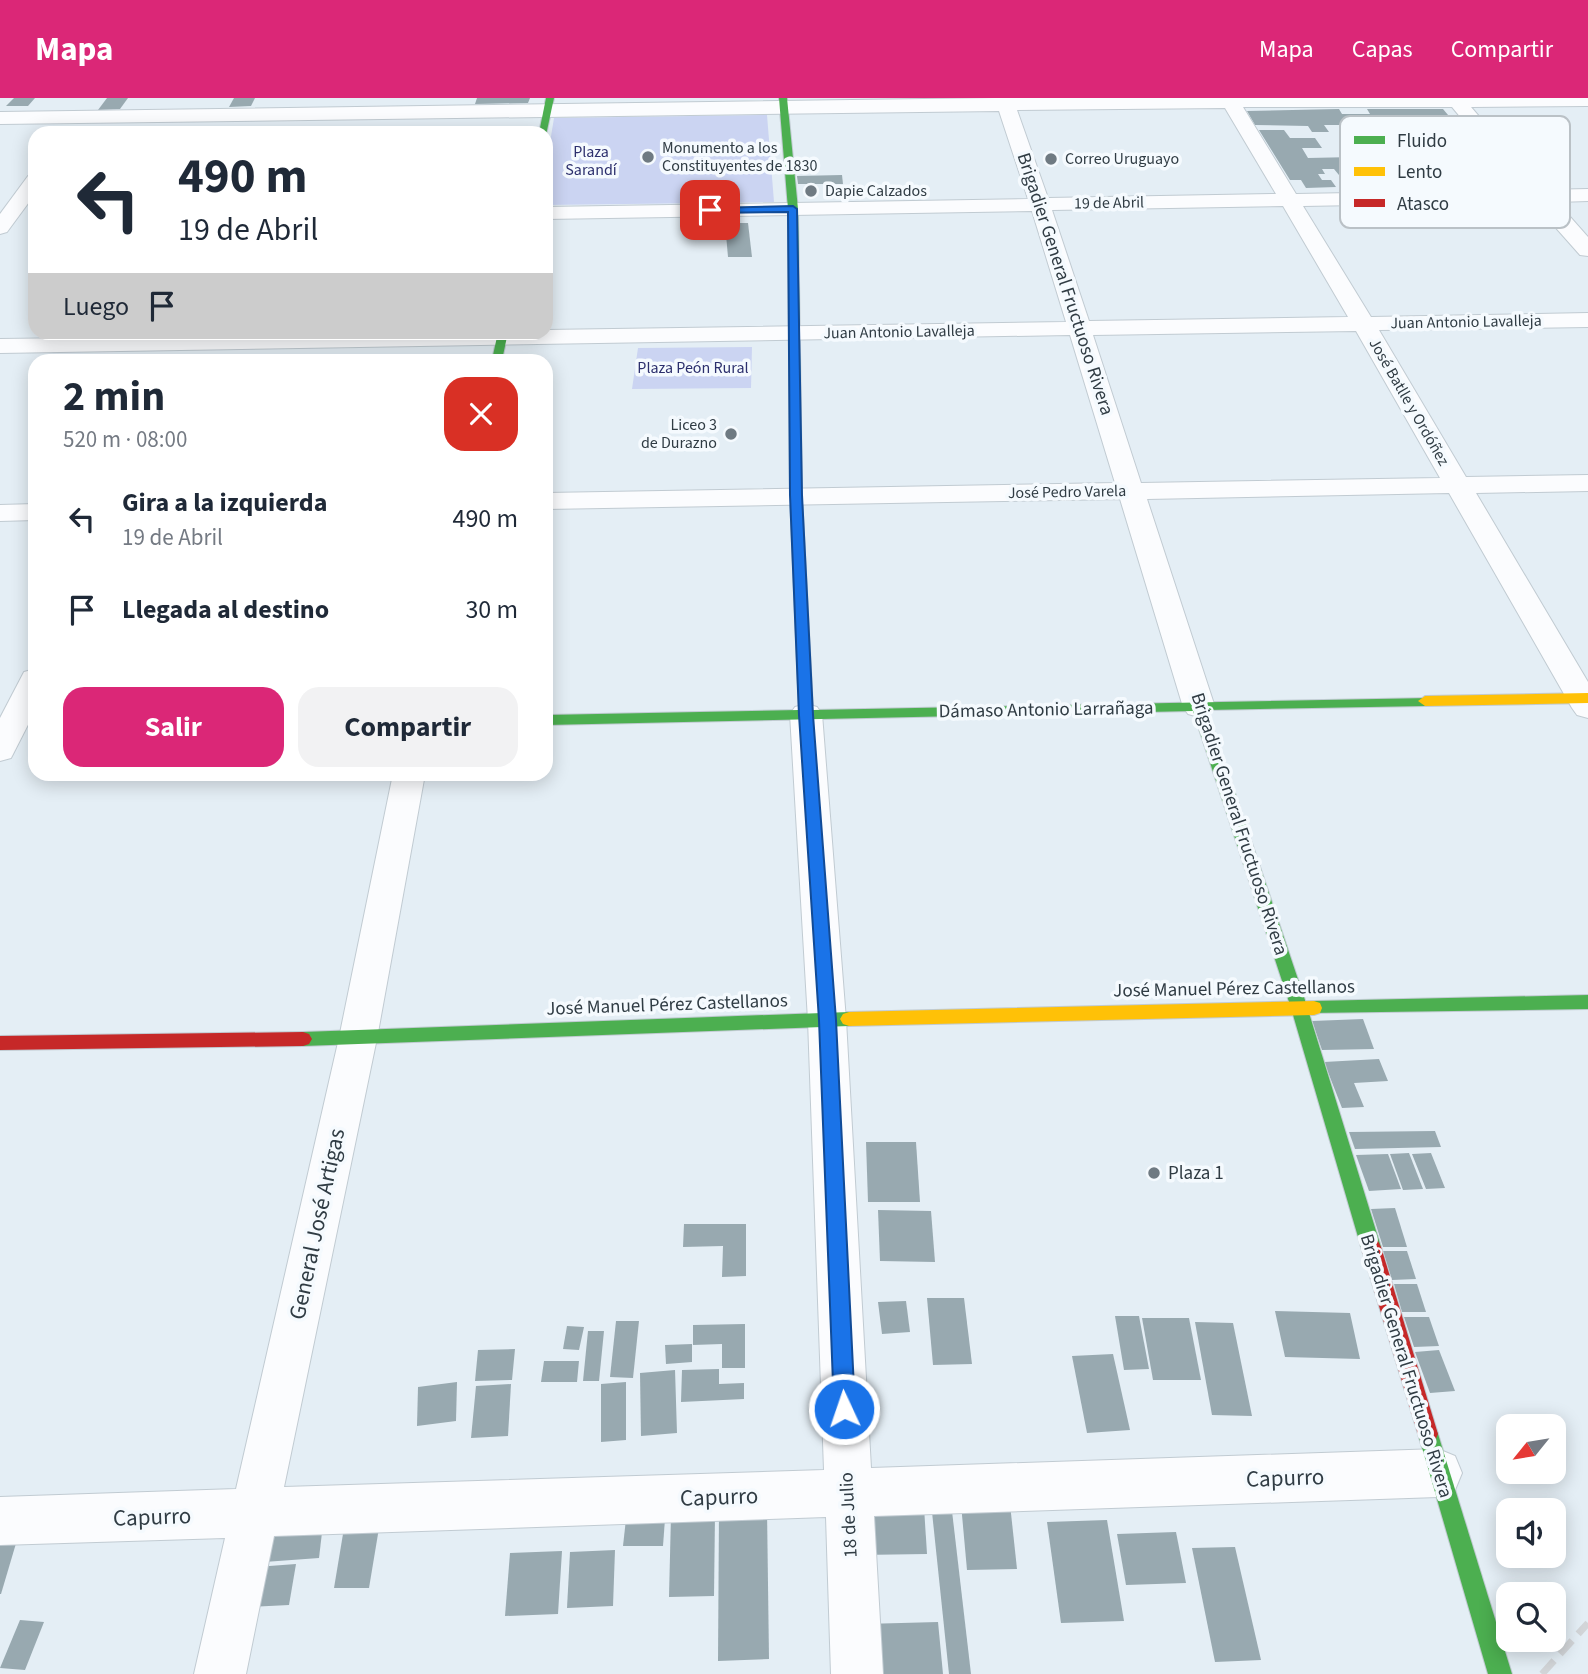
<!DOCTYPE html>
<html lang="es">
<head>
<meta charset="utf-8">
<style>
  body { margin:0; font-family:"Source Sans 3",sans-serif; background:#f2f2f3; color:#1f2937; height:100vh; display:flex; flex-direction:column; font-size:26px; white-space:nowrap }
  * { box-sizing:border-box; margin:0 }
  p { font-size:23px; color:#747a83 }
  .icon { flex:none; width:38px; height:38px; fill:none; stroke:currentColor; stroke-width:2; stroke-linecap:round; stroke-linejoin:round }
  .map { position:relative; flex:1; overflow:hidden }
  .details { position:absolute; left:28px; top:256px; width:525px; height:427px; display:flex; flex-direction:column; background:#fff; border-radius:21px; box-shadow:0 4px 18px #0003 }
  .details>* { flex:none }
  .guide { position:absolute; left:28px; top:28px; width:525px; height:214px; border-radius:21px; box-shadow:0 4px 18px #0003; background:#fff; color:#1f2937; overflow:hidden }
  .needle { width:46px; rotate:240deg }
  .tools { position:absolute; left:1496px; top:1316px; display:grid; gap:14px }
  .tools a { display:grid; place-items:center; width:70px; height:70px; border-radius:14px; background:#fff; box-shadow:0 4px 18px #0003; font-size:35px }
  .pin { position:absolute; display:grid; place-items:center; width:60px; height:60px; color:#fff; margin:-30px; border-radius:14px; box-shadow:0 4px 10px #0006 }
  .me { position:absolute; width:77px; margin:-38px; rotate:357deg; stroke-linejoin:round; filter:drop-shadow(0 0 5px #0008) }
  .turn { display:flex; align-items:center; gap:24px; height:147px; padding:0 35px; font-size:32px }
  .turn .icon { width:91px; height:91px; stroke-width:2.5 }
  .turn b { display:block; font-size:49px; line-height:60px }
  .then { display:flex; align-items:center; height:66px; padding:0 35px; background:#0003; gap:14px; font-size:26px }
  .round { display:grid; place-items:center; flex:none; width:74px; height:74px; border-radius:21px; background:#f2f2f3 }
  .head { display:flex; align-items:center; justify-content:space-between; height:119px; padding:0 35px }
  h1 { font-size:42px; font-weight:700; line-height:52px }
  .cta { display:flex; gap:14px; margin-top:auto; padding:14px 35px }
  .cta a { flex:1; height:80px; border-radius:21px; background:#db2777; color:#fff; font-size:28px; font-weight:700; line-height:80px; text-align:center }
  .cta a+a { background:#f2f2f3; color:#1f2937 }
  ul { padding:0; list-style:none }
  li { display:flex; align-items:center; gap:21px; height:91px; padding:0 35px }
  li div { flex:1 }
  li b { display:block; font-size:26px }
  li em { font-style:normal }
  header { display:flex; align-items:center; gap:42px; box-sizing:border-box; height:98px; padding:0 35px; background:#db2777; color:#fff }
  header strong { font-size:33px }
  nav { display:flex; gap:38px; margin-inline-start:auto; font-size:24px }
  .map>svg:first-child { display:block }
  .green { fill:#cbd4f2 }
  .building { fill:#98a9b0 }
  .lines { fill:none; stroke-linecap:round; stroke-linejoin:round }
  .street-casing { stroke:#c1cbd2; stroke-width:2 }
  .fast-casing { stroke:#c1cbd2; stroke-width:2 }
  .slow-casing { stroke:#c1cbd2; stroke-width:2 }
  .jam-casing { stroke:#c1cbd2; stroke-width:2 }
  .street { fill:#fbfcfe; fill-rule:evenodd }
  .fast { fill:#4caf50; fill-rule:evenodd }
  .slow { fill:#ffc107; fill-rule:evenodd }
  .jam { fill:#c62828; fill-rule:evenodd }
  .rail { stroke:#d2d5d8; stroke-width:7; stroke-dasharray:18 9; stroke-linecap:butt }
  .route { fill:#1a73e8; stroke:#114b97; stroke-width:2 }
  .poi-dot { fill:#6f7a82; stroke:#f5fafe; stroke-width:2.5 }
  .labels { text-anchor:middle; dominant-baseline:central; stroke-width:7; stroke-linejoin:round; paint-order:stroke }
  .far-poi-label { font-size:16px; fill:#303c44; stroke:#f5fafe; text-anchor:start }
  .far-park-label { font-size:16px; fill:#2c2f6d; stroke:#f5fafe }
  .far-street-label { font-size:16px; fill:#303c44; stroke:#f5fafe }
  .street-label { font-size:19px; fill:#303c44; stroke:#f5fafe }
  .poi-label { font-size:19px; fill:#303c44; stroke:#f5fafe; text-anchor:start }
  .near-street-label { font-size:23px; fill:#303c44; stroke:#f5fafe }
  .key { fill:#f5fafe; stroke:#bac1c6; stroke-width:2 }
  .key-label { font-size:19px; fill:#303c44 }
</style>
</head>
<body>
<header>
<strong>Mapa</strong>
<nav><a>Mapa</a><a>Capas</a><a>Compartir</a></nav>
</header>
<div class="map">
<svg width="1588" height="1576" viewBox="0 0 1588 1576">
  <rect width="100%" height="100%" fill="#e4eef5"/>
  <g class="green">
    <polygon points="767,17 774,104 546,107 546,69 554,20"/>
    <polygon points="752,249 751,290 632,291 638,250"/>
  </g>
  <g class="building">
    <polygon points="14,0 35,0 28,8 6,8"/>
    <polygon points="107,0 128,0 120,11 98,12"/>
    <polygon points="234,0 255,0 251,8 229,9"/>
    <polygon points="477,0 530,0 528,5 475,6"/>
    <polygon points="1339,11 1342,16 1370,16 1367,11 1443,11 1486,62 1454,62 1450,57 1439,57 1434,50 1423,50 1417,43 1440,43 1438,40 1442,40 1432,27 1369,32 1365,27 1324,27 1329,34 1312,34 1308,28 1255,27 1247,13"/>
    <polygon points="1259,32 1284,32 1290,40 1315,40 1322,50 1302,50 1308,60 1354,59 1362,70 1350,71 1357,82 1389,81 1398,93 1353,94 1334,71 1322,71 1325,76 1318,76 1322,82 1331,82 1336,89 1306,90 1301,82 1290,82"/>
    <polygon points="842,77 843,86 798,86 797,78"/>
    <polygon points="725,125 748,125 752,159 728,159"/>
    <polygon points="1363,921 1374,951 1322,952 1312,923"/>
    <polygon points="1379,961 1388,983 1354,985 1364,1009 1342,1010 1324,964"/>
    <polygon points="1435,1033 1441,1049 1355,1051 1349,1034"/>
    <polygon points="866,1044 916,1044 920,1104 868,1104"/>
    <polygon points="1409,1055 1423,1091 1403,1092 1390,1056"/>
    <polygon points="1431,1055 1445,1090 1426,1091 1412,1056"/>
    <polygon points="1388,1056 1401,1091 1369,1093 1356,1057"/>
    <polygon points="1395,1110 1407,1149 1383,1149 1371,1111"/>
    <polygon points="878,1112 931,1113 935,1164 880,1163"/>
    <polygon points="684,1126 746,1126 746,1178 722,1179 723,1148 683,1149"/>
    <polygon points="1383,1153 1407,1153 1416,1181 1392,1182"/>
    <polygon points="1394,1186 1417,1186 1426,1214 1402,1214"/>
    <polygon points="927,1200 964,1200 972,1266 933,1267"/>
    <polygon points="906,1203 910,1234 882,1236 878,1204"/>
    <polygon points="1275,1213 1350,1215 1360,1261 1285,1259"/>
    <polygon points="1115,1218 1139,1218 1149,1271 1124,1272"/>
    <polygon points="1404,1219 1429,1219 1439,1248 1414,1249"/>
    <polygon points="1142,1220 1189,1220 1201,1282 1153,1282"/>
    <polygon points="616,1223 639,1223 633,1280 610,1279"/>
    <polygon points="1195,1224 1233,1225 1252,1318 1212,1317"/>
    <polygon points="745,1226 745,1270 722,1270 722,1246 693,1247 693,1227"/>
    <polygon points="567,1228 584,1229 579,1252 563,1251"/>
    <polygon points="588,1233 604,1233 599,1283 583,1283"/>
    <polygon points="692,1246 692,1264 666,1266 665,1247"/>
    <polygon points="515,1251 512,1282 475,1283 478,1252"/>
    <polygon points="1439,1252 1455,1293 1430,1295 1415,1254"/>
    <polygon points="1113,1256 1130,1332 1087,1335 1072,1258"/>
    <polygon points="544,1263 579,1263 577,1284 541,1284"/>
    <polygon points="719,1271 719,1286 744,1285 744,1301 681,1304 682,1272"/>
    <polygon points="675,1272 677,1335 641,1338 640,1275"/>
    <polygon points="457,1284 456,1323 417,1328 418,1289"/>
    <polygon points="626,1284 626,1342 601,1344 601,1286"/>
    <polygon points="511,1286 508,1338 471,1340 476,1288"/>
    <polygon points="961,1406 1010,1406 1017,1471 967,1472"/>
    <polygon points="924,1409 927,1456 860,1457 858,1410"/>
    <polygon points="767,1411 769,1561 718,1563 719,1412"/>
    <polygon points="952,1413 971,1576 949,1576 932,1414"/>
    <polygon points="715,1416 714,1498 669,1499 671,1417"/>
    <polygon points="346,1418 381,1418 369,1490 334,1490"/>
    <polygon points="626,1421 665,1421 663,1448 623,1448"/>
    <polygon points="1107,1422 1124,1523 1061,1525 1047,1424"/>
    <polygon points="323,1426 319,1460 252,1465 258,1430"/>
    <polygon points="1176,1434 1186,1485 1126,1487 1117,1436"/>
    <polygon points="17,1442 1,1496 0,1496 0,1443"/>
    <polygon points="1235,1449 1261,1562 1215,1564 1192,1450"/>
    <polygon points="615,1452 613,1508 567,1510 570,1454"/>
    <polygon points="562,1453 558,1516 505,1518 510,1455"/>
    <polygon points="296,1466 289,1507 248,1509 256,1469"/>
    <polygon points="20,1522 44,1524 25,1572 0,1570"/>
    <polygon points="938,1524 943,1576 867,1576 864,1526"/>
  </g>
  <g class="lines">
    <g class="street-casing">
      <g id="street">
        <path d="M995,0H1588V8L1471,9L1542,92L1588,91V103L1557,104L1588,139V158L1580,157L1533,104L1303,108L1371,219L1588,215V229L1379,232L1466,379L1588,377V393L1476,395L1588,584V620L1577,617L1572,610L1449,395L1147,401L1215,609L1210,616L1199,619L1188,616L1183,609L1120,401L546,411V395L1115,385L1070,237L0,255V241L546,234V232L1066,224L1032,113L546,121V109L1028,101L999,13L0,26V14ZM1243,9H1452L1521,92L1296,96ZM1225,10L1276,96L1048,100L1017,12ZM1283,108L1348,219L1089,223L1052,112ZM1356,233L1440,380L1141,385L1093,237Z"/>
        <polygon points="35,76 35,96 7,134 0,136 0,116 28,78"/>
        <polygon points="35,406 35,422 0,423 0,407"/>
        <polygon points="35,571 35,613 11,660 0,663 0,620 24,574"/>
        <polygon points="806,606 817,609 822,616 846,922 871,1370 1438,1351 1455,1358 1462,1375 1455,1392 1438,1399 874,1418 883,1576 831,1576 826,1419 274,1438 246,1576 194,1576 225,1440 0,1447 0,1399 236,1391 339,940 393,676 425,676 377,940 284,1389 824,1372 808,922 790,616 795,609"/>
      </g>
    </g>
    <g class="fast-casing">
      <g id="fast">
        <polygon points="546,0 554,0 546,37 539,35"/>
        <polygon points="779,0 787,0 798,111 802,397 813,612 1430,600 1432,603 1430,606 1425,608 1207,612 1307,908 1314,903 1588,897 1588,911 1309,915 1381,1149 1378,1155 1371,1158 1364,1155 1361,1149 1291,910 1193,613 546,627 546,617 799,612 790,397 788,111"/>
        <polygon points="498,234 508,234 502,262 492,262"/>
        <polygon points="849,914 855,916 858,921 855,926 849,928 303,948 297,946 294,941 297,936 303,934"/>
        <polygon points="1428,1326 1435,1329 1438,1336 1512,1576 1488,1576 1418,1336 1421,1329"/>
      </g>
    </g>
    <g class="slow-casing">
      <g id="slow">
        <polygon points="1588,595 1588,605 1425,608 1418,603 1425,598"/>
        <polygon points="1314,903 1320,905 1322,910 1320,915 1314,917 849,928 843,926 840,921 843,916 849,914"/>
      </g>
    </g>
    <g class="jam-casing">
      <g id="jam">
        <polygon points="303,934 309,936 312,941 309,946 303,948 0,952 0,938"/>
        <polygon points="1371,1140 1378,1143 1381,1149 1438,1336 1435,1343 1428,1346 1421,1343 1418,1336 1361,1149 1364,1143"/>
      </g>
    </g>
    <use href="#street" class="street"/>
    <use href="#fast" class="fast"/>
    <use href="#slow" class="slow"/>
    <use href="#jam" class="jam"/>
    <polyline class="rail" points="1542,1576 1588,1525"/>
  </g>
  <polygon class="route" points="793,108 797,111 802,397 813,617 836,922 855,1311 852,1318 844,1321 837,1318 834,1311 819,922 799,617 790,397 788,114 710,115 706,112 710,110"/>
  <g class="poi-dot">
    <circle cx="648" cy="59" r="7"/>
    <circle cx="1051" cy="61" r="7"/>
    <circle cx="811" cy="93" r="7"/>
    <circle cx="731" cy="336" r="7"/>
    <circle cx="1154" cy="1075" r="7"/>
  </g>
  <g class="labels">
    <g class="far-poi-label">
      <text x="662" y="50">Monumento a los<tspan x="662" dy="18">Constituyentes de 1830</tspan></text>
      <text x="1065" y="61">Correo Uruguayo</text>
      <text x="825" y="93">Dapie Calzados</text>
      <text x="717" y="327" text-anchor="end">Liceo 3<tspan x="717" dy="18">de Durazno</tspan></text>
    </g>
    <g class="far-park-label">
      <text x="591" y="54">Plaza<tspan x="591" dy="18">Sarandí</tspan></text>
      <text x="693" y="270">Plaza Peón Rural</text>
    </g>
    <g class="far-street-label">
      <text transform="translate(1109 105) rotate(-1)">19 de Abril</text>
      <text transform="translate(1466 224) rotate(-1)">Juan Antonio Lavalleja</text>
      <text transform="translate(899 234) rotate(-1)">Juan Antonio Lavalleja</text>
      <text transform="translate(1409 304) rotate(60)">José Batlle y Ordóñez</text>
      <text transform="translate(1067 394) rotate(-1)">José Pedro Varela</text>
    </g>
    <g class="street-label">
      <text transform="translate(1065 186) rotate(72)">Brigadier General Fructuoso Rivera</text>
      <text transform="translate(1046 612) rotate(-1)">Dámaso Antonio Larrañaga</text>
      <text transform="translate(1239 726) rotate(72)">Brigadier General Fructuoso Rivera</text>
      <text transform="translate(1234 891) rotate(-1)">José Manuel Pérez Castellanos</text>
      <text transform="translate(667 907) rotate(-2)">José Manuel Pérez Castellanos</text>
      <text transform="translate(1406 1268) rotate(73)">Brigadier General Fructuoso Rivera</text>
      <text transform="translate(849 1417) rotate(-93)">18 de Julio</text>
    </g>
    <g class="poi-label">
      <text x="1168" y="1075">Plaza 1</text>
    </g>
    <g class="near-street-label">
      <text transform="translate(317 1126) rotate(-78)">General José Artigas</text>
      <text transform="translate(1285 1380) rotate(-2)">Capurro</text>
      <text transform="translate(719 1399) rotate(-2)">Capurro</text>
      <text transform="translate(152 1419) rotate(-2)">Capurro</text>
    </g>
  </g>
  <rect x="1340" y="18" width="230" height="112" rx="10" class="key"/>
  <rect x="1354" y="38" width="31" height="8" fill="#4caf50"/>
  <rect x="1354" y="69" width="31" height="9" fill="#ffc107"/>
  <rect x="1354" y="101" width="31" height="8" fill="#c62828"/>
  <g class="key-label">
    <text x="1397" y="49">Fluido</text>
    <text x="1397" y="80">Lento</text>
    <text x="1397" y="112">Atasco</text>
  </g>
</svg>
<div class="tools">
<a><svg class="needle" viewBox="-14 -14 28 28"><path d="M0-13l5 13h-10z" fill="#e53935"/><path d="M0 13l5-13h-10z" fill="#747a83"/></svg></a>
<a><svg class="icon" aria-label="sound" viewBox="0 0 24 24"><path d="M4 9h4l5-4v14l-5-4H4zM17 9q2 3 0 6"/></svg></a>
<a><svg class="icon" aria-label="search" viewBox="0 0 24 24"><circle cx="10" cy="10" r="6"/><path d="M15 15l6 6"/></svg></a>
</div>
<div class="pin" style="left:710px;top:112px;background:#d93025"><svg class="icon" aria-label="arrive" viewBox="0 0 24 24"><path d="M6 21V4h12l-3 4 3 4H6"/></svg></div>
<svg class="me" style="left:844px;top:1311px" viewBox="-20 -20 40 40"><circle r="17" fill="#1a73e8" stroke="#fff" stroke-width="3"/><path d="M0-11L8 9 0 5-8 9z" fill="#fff"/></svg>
<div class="guide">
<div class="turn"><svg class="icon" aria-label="left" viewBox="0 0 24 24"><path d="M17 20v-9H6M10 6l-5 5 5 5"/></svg><div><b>490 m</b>19 de Abril</div></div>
<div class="then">Luego<svg class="icon" aria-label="arrive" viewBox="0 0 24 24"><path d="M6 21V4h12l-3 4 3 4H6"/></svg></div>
</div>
<section class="details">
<div class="head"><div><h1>2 min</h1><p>520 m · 08:00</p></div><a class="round" style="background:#d93025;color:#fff"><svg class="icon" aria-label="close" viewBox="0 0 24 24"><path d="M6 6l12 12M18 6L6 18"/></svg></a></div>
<ul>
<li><svg class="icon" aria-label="left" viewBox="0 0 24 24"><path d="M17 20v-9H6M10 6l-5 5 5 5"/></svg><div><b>Gira a la izquierda</b><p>19 de Abril</p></div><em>490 m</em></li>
<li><svg class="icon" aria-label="arrive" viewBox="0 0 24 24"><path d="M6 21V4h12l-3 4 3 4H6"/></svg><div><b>Llegada al destino</b></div><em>30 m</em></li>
</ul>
<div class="cta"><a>Salir</a><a>Compartir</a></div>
</section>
</div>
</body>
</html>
